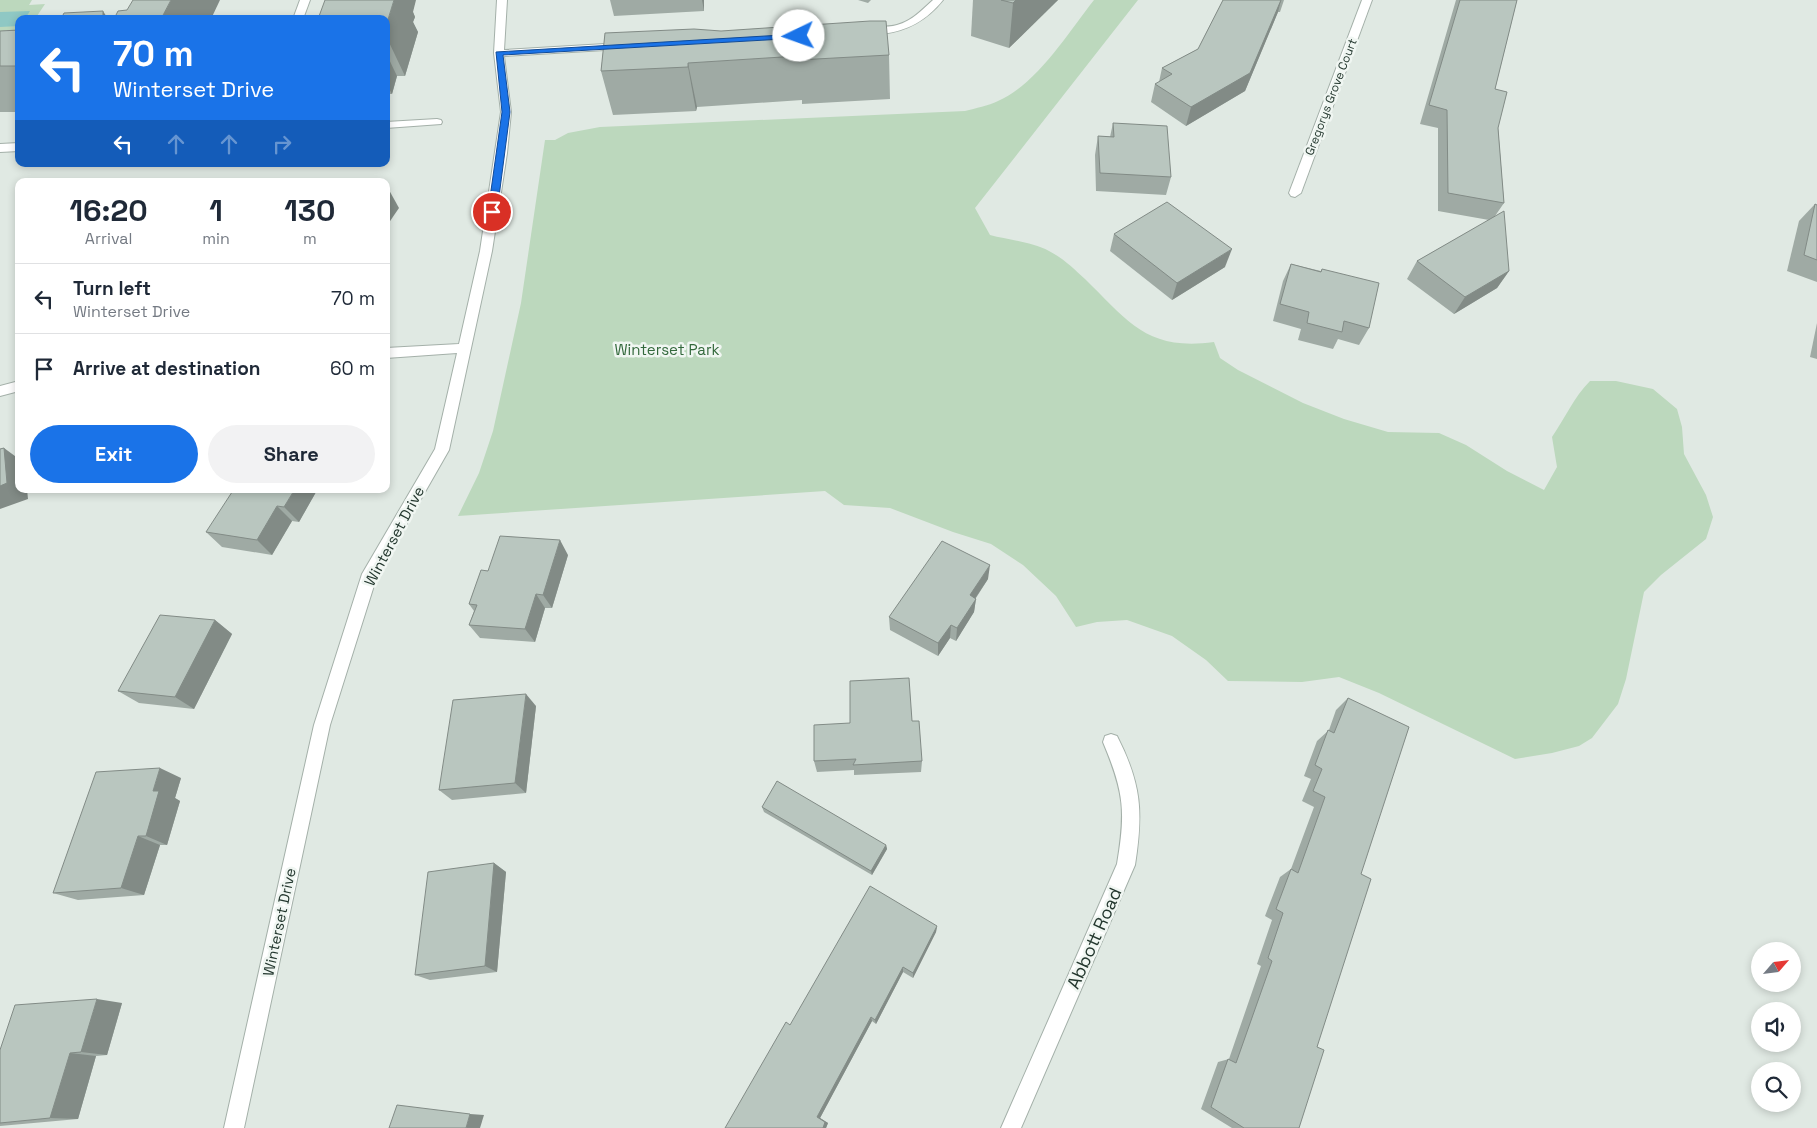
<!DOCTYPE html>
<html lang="en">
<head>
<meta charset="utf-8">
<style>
  body { margin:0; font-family:"Space Grotesk",sans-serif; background:#f2f2f3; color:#1f2937; height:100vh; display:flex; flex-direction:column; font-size:19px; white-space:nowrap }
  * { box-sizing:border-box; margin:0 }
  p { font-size:16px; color:#747a83 }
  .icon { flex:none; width:28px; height:28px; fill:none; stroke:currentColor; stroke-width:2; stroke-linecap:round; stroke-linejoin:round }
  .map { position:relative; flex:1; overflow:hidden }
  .details { position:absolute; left:15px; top:178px; width:375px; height:315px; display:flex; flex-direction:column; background:#fff; border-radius:10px; box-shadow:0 2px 8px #0003 }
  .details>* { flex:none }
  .top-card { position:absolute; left:15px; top:15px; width:375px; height:152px; border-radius:10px; box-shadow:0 2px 8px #0003; background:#1a73e8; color:#fff; overflow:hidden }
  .needle { width:32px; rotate:62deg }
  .controls { position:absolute; left:1751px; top:942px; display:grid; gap:10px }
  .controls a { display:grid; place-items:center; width:50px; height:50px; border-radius:50%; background:#fff; box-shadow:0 2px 8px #0003; font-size:25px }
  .pin { position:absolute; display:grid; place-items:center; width:42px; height:42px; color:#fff; margin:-21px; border:2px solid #fff; border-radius:50%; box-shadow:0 1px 5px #0007 }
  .me { position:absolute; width:55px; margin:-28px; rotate:267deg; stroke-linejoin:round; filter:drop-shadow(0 0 4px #0008) }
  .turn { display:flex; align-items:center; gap:18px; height:105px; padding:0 15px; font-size:22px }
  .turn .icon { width:65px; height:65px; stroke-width:2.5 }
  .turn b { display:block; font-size:35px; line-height:42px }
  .lanes { display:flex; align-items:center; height:48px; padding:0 15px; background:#0003; justify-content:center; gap:25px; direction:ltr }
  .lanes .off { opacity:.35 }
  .eta { display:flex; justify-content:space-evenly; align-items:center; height:85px; text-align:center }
  .eta b { font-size:30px; font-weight:700; line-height:35px }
  .action { display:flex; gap:10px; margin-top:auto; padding:10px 15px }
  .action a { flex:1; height:58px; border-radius:30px; background:#1a73e8; color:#fff; font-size:20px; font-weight:700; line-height:58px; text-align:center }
  .action a+a { background:#f2f2f3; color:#1f2937 }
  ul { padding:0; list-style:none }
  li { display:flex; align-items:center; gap:15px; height:70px; padding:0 15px; border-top:1px solid #e0e1e3 }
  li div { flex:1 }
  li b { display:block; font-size:19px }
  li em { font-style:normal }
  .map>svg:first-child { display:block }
  .green { fill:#bcd8bd }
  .water { fill:#8fc8c4 }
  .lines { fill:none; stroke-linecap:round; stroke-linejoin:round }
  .minor-casing { stroke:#a4b0a9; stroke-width:2 }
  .minor { fill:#fff; fill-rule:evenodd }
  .wall { fill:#9faaa4 }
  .shaded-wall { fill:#828b86 }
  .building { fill:#b9c6bf; stroke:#828b86 }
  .route { fill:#1a73e8; stroke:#114b97 }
  .labels { text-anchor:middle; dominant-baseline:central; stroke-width:5; stroke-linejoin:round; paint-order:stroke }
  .far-street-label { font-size:12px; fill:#23372e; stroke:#f0f6f2 }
  .park-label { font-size:15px; fill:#33693c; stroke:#f0f6f2 }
  .street-label { font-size:15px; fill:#23372e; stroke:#f0f6f2 }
  .near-street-label { font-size:18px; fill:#23372e; stroke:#f0f6f2 }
</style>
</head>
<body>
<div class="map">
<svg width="1817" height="1128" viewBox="0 0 1817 1128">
  <rect width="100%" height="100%" fill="#e0e9e3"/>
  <g class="green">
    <polygon points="0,0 32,0 29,5 45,4 35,19 19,19 19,32 0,33"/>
    <path d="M1094,0H1138L975,208L990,235C1009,240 1032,242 1049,251C1063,258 1074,269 1085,279C1129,322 1147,351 1214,342L1220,358L1238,370L1303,403L1344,419L1388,432L1439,433L1466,445L1507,471L1544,490L1557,467L1552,437C1565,418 1574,397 1590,381H1616L1653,389L1677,409L1682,427L1684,454L1706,495L1713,517L1706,539L1661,575L1644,592L1626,679L1618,704L1592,738L1579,746L1552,753L1515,759L1379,693L1339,677L1302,682L1228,681L1206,660L1172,636L1127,620L1097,622L1076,627L1056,596L1023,565L991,544L953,532L890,508L844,505L825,491L458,516L479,473L493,431L521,303L545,140H555L568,133L600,127L965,111C976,108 988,106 998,101C1037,84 1068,33 1094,0Z"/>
  </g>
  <polygon class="water" points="30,11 25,19 19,19 19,26 0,27 0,12"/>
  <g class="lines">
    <g class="minor-casing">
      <g id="minor">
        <polygon points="300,0 310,0 303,19 293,19"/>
        <polygon points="497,0 507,0 504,50 622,43 627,46 622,49 504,56 511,112 507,153 492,251 449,450 377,576 330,725 244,1128 224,1128 314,725 362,574 435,449 457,353 386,358 386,348 459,344 480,251 501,112 494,53"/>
        <path d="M933,0H943C927,20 908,31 882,34C875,35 868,36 863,32C871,25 887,28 897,25C912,21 922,10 933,0Z"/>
        <polygon points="1362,0 1372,0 1301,193 1295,197 1291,196 1289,193"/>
        <polygon points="437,119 441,120 442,122 441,124 386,128 386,122"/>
        <polygon points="19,143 19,151 0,152 0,144"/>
        <polygon points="19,381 19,391 0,396 0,386"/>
        <path d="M1111,734L1117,736C1142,785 1143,813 1135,865L1021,1128H1001L1117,864C1126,811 1124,792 1103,742L1105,736Z"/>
      </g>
    </g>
    <use href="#minor" class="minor"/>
  </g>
  <g class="wall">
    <polygon points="610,0 704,0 704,11 614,16"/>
    <polygon points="858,0 871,0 868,3"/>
    <polygon points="973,0 1058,0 1009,48 971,36"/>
    <polygon points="1223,0 1284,0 1280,12 1278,12 1245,91 1186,126 1151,102 1155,84 1159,82 1162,68 1198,49"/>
    <polygon points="1456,0 1517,0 1495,89 1504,203 1495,216 1509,271 1497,288 1454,314 1407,279 1417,261 1489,220 1438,211 1438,128 1420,124"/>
    <polygon points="413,12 415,17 413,22 418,32 405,76 397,76 392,94 386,94 386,19"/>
    <polygon points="19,30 19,112 0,112 0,31"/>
    <polygon points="605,33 889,55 890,99 802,104 802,100 697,107 696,111 613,115 601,71"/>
    <polygon points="1113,123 1171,177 1166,195 1096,191 1095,155 1098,136 1110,137"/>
    <polygon points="1815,204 1817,205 1817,282 1787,271 1799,221"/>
    <polygon points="1114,234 1225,267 1172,300 1110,251"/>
    <polygon points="1291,264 1321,271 1322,269 1369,328 1359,345 1338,339 1333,349 1298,340 1301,329 1273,321 1283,281"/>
    <polygon points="1817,323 1817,359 1810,357"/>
    <polygon points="85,489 161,489 90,493"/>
    <polygon points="316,492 299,522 292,521 272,555 222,547 206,532"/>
    <polygon points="568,555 552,608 545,608 535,642 480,638 469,625 474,611 469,604 488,571"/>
    <polygon points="988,579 976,598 974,612 956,641 950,638 938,656 890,630 889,617"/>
    <polygon points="215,620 232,634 194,709 139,703 118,691"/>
    <polygon points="1348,698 1361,874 1317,1047 1299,1128 1232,1128 1201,1109 1218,1062 1229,1059 1261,966 1257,964 1272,920 1265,916 1280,877 1291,869 1314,807 1302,801 1311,779 1304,776 1317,741 1329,730 1336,710"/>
    <polygon points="536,706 526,793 452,800 439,790"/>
    <polygon points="912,721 922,761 921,772 854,775 854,770 817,772 814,761"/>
    <polygon points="181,778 175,798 180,801 167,845 160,845 144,895 78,900 53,893"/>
    <polygon points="762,807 886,845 887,849 872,875 764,812"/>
    <polygon points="494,863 506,872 497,972 430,980 415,975"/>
    <polygon points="937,926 936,932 913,978 903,972 876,1024 872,1021 820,1118 828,1123 826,1128 725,1128"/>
    <polygon points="122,1003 107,1055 96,1056 78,1119 0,1126 0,1050"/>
  </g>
  <g class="shaded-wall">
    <polygon points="171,0 220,0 211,19 161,19"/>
    <polygon points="394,0 416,0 413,12 415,17 413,22 418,32 405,76 386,36 386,26"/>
    <polygon points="702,0 704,0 704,11"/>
    <polygon points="1016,0 1058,0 1009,48 1013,3"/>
    <polygon points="1281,0 1278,12 1245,91 1186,126 1191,107"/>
    <polygon points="103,11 108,19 103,19"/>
    <polygon points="386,53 397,76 392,94 386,83"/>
    <polygon points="688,63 697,107 696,111 688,67"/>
    <polygon points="389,190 399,208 386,227 386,194"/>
    <polygon points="1232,249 1225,267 1172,300 1177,283"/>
    <polygon points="1509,271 1497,288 1454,314 1465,297"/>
    <polygon points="4,448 19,459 19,489 27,489 28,499 0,509 0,486"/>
    <polygon points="295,489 312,489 316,492 299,522 284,507"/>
    <polygon points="277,506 292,521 272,555 257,540"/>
    <polygon points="560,540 568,555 552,608 543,595"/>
    <polygon points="990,565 988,579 968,609 970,595"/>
    <polygon points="536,594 545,608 535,642 525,629"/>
    <polygon points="976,599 974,612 956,641 957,628"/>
    <polygon points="215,620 232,634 194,709 175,697"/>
    <polygon points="951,625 950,638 938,656 938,643"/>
    <polygon points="526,694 536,706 526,793 515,783"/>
    <polygon points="160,768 181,778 175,798 180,801 167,845 146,836 153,791"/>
    <polygon points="138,836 160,845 144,895 121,888"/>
    <polygon points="886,845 887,849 872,875 871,871"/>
    <polygon points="494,863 506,872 497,972 485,966"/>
    <polygon points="937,926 936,932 913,978 913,973"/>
    <polygon points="903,967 903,972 876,1024 875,1020"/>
    <polygon points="97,999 122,1003 107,1055 81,1052"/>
    <polygon points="871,1017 872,1021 820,1118 828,1123 826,1128 823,1128 817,1117"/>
    <polygon points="70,1053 96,1056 78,1119 50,1118"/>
    <polygon points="470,1114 484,1115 480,1128 466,1128"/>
  </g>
  <g class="building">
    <polygon points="133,0 171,0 161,19 114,19 118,11 127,10"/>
    <polygon points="325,0 394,0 386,26 386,19 318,19"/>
    <polygon points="1001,0 1016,0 1013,3"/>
    <polygon points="1223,0 1281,0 1250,73 1191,107 1155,84 1172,74 1162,68 1198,49"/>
    <polygon points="1460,0 1517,0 1495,89 1507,92 1498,128 1504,203 1448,193 1447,110 1429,105"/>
    <polygon points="103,11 103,19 61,19 64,13"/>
    <polygon points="870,21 886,21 889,55 798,60 798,56 688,63 688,67 601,71 605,33 694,29 721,31"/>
    <polygon points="19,30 19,66 0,66 0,31"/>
    <polygon points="1113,123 1167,126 1171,177 1100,173 1098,136 1114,137"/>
    <polygon points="386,189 389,190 386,194"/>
    <polygon points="1167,202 1232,249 1177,283 1114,234"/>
    <polygon points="1815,204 1817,205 1817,260 1804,255"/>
    <polygon points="1504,211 1509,271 1465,297 1417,261"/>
    <polygon points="1291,264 1321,272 1322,269 1379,283 1369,328 1344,321 1342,332 1307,323 1309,312 1280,304"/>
    <polygon points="4,448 7,483 0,486 0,449"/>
    <polygon points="234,489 295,489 284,507 277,506 257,540 206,532"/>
    <polygon points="500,536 560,540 543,595 536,594 525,629 469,625 477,605 469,604 481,570 488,571"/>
    <polygon points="942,541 990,565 970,595 976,599 957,628 951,625 938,643 889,617"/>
    <polygon points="160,615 215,620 175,697 118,691"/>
    <polygon points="909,678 912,721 919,721 922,761 853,765 856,759 814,761 814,725 850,723 850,681"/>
    <polygon points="526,694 515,783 439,790 453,700"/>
    <polygon points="1348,698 1409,727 1361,874 1371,879 1317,1047 1324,1050 1299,1128 1244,1128 1211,1107 1228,1059 1236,1063 1272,961 1268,958 1283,913 1276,909 1291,869 1298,873 1325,797 1313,791 1322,769 1315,765 1328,730 1334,733"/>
    <polygon points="160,768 153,791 159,791 146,836 138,836 121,888 53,893 96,772"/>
    <polygon points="777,781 886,845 871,871 762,807"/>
    <polygon points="494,863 485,966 415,975 428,872"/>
    <polygon points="870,886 937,926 913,973 903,967 875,1020 871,1017 817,1117 825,1122 823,1128 725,1128 786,1022 790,1025"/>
    <polygon points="97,999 81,1052 70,1053 50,1118 0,1123 0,1050 15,1005"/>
    <polygon points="397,1105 470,1114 466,1128 389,1128"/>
  </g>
  <polygon class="route" points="799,34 802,36 801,38 503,55 510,112 497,212 492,215 488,212 502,112 496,52"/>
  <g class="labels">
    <g class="far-street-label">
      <text transform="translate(1331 97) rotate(-69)">Gregorys Grove Court</text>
    </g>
    <g class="park-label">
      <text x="667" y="349">Winterset Park</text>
    </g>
    <g class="street-label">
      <text transform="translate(394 536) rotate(-62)">Winterset Drive</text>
      <text transform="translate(279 922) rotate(-78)">Winterset Drive</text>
    </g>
    <g class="near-street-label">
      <text transform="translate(1094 938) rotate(-66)">Abbott Road</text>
    </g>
  </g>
</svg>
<div class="controls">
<a><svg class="needle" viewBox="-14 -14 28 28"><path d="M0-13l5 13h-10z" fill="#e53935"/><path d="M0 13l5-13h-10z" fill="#747a83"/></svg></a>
<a><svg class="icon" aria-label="sound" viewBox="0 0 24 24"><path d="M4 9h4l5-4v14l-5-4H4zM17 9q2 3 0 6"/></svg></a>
<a><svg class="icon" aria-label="search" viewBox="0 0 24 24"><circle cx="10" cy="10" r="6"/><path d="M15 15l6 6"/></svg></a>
</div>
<div class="pin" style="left:492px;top:212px;background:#d93025"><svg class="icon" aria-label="arrive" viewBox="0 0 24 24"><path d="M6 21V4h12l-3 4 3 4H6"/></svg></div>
<svg class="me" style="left:799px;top:36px" viewBox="-20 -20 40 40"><circle r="19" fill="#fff"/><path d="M0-13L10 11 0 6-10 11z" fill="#1a73e8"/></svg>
<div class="top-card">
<div class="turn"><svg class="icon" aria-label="left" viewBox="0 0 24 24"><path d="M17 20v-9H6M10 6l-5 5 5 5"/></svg><div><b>70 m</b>Winterset Drive</div></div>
<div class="lanes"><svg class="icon" aria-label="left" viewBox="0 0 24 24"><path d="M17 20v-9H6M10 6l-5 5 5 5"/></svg><svg class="icon off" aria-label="ahead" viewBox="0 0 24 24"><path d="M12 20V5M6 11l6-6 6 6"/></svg><svg class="icon off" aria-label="ahead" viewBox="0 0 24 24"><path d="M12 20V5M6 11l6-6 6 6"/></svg><svg class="icon off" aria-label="right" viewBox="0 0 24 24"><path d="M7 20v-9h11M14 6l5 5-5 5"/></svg></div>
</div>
<section class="details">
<div class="eta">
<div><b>16:20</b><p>Arrival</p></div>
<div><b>1</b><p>min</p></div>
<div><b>130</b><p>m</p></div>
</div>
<ul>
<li><svg class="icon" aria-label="left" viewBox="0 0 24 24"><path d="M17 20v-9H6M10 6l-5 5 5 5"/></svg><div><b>Turn left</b><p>Winterset Drive</p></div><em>70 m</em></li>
<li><svg class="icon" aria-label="arrive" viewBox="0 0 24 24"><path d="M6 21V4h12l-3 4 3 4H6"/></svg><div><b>Arrive at destination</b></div><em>60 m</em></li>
</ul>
<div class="action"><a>Exit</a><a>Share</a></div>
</section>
</div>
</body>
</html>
